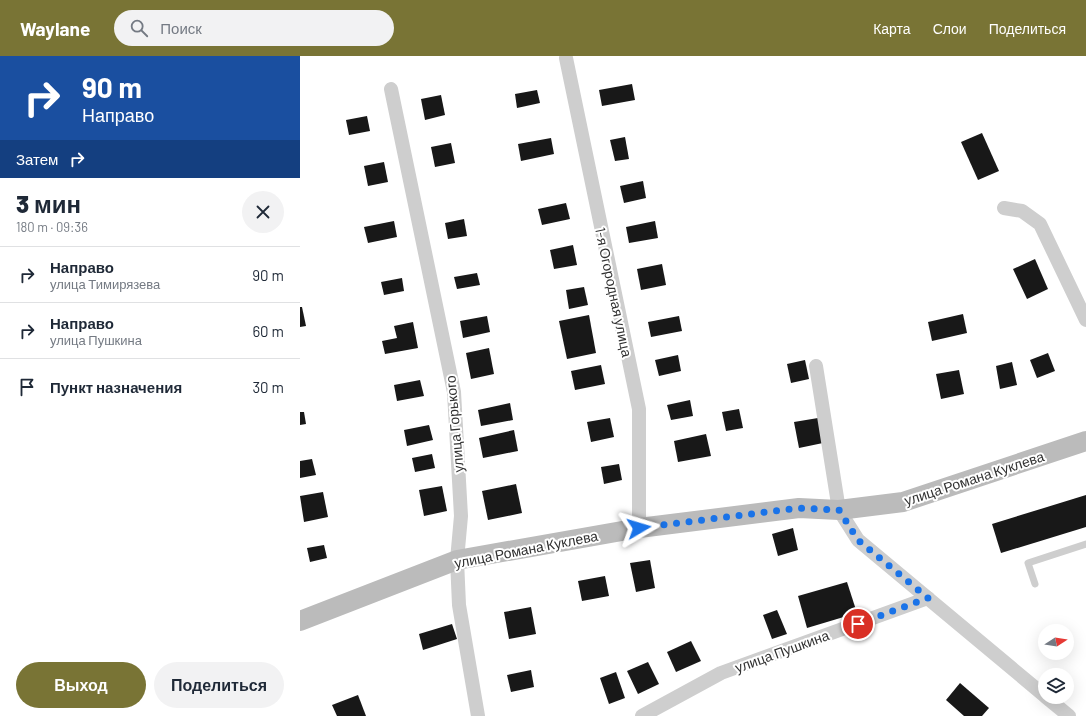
<!DOCTYPE html>
<html lang="ru">
<head>
<meta charset="utf-8">
<style>
  body { margin:0; font-family:Barlow,sans-serif; background:#f2f2f3; color:#1f2937; height:100vh; display:flex; flex-direction:column; font-size:15px; white-space:nowrap }
  * { box-sizing:border-box; margin:0 }
  p { font-size:13px; color:#747a83 }
  .icon { flex:none; width:22px; height:22px; fill:none; stroke:currentColor; stroke-width:2; stroke-linecap:round; stroke-linejoin:round }
  .map { position:relative; flex:1; overflow:hidden }
  .sheet { display:flex; flex-direction:column; background:#fff; width:300px }
  .sheet>* { flex:none }
  .banner { background:#1a4fa0; color:#fff; overflow:hidden }
  .needle { width:26px; rotate:78deg }
  .fabs { position:absolute; left:738px; top:568px; display:grid; gap:8px }
  .fabs a { display:grid; place-items:center; width:36px; height:36px; border-radius:50%; background:#fff; box-shadow:0 4px 16px #0002; font-size:20px }
  .pin { position:absolute; display:grid; place-items:center; width:34px; height:34px; color:#fff; margin:-17px; border:2px solid #fff; border-radius:50%; box-shadow:0 1px 4px #0007 }
  .me { position:absolute; width:44px; margin:-22px; rotate:83deg; stroke-linejoin:round; filter:drop-shadow(0 0 3px #0008) }
  .turn { display:flex; align-items:center; gap:14px; height:84px; padding:0 16px; font-size:18px }
  .turn .icon { width:52px; height:52px; stroke-width:2.5 }
  .turn b { display:block; font-size:28px; line-height:34px }
  .then { display:flex; align-items:center; height:38px; padding:0 16px; background:#0003; gap:8px; font-size:15px }
  .round { display:grid; place-items:center; flex:none; width:42px; height:42px; border-radius:21px; background:#f2f2f3 }
  .headline { display:flex; align-items:center; justify-content:space-between; height:68px; padding:0 16px }
  h1 { font-size:24px; font-weight:800; line-height:30px }
  .action { display:flex; gap:8px; margin-top:auto; padding:8px 16px }
  .action a { flex:1; height:46px; border-radius:24px; background:#797435; color:#fff; font-size:16px; font-weight:800; line-height:46px; text-align:center }
  .action a+a { background:#f2f2f3; color:#1f2937 }
  ul { padding:0; list-style:none }
  li { display:flex; align-items:center; gap:12px; height:56px; padding:0 16px; border-top:1px solid #e0e1e3 }
  li div { flex:1 }
  li b { display:block; font-size:15px }
  li em { font-style:normal }
  header { display:flex; align-items:center; gap:24px; box-sizing:border-box; height:56px; padding:0 20px; background:#797435; color:#fff }
  header strong { font-size:19px }
  nav { display:flex; gap:22px; margin-inline-start:auto; font-size:14px }
  .search { width:280px; height:36px; background:#f2f2f3; display:flex; align-items:center; gap:10px; box-sizing:border-box; padding:0 14px; border-radius:22px; color:#747a83; font-size:15px }
  main { display:flex; flex:1; min-height:0 }
  .map>svg:first-child { display:block }
  .building { fill:#181818 }
  .lines { fill:none; stroke-linecap:round; stroke-linejoin:round }
  .lane { stroke:#cecece; stroke-width:7 }
  .street { stroke:#cecece; stroke-width:14 }
  .secondary { stroke:#bbb; stroke-width:20 }
  .route { stroke:#1a73e8; stroke-width:7; stroke-dasharray:0 12.6 }
  .labels { text-anchor:middle; dominant-baseline:central; stroke-width:4; stroke-linejoin:round; paint-order:stroke }
  .street-label { font-size:14px; fill:#313131; stroke:#fff }
</style>
</head>
<body>
<header>
<strong>Waylane</strong>
<div class="search"><svg class="icon" aria-label="search" viewBox="0 0 24 24"><circle cx="10" cy="10" r="6"/><path d="M15 15l6 6"/></svg>Поиск</div>
<nav><a>Карта</a><a>Слои</a><a>Поделиться</a></nav>
</header>
<main>
<section class="sheet">
<div class="banner">
<div class="turn"><svg class="icon" aria-label="right" viewBox="0 0 24 24"><path d="M7 20v-9h11M14 6l5 5-5 5"/></svg><div><b>90 m</b>Направо</div></div>
<div class="then">Затем<svg class="icon" aria-label="right" viewBox="0 0 24 24"><path d="M7 20v-9h11M14 6l5 5-5 5"/></svg></div>
</div>
<div class="headline"><div><h1>3 мин</h1><p>180 m · 09:36</p></div><a class="round"><svg class="icon" aria-label="close" viewBox="0 0 24 24"><path d="M6 6l12 12M18 6L6 18"/></svg></a></div>
<ul>
<li><svg class="icon" aria-label="right" viewBox="0 0 24 24"><path d="M7 20v-9h11M14 6l5 5-5 5"/></svg><div><b>Направо</b><p>улица Тимирязева</p></div><em>90 m</em></li>
<li><svg class="icon" aria-label="right" viewBox="0 0 24 24"><path d="M7 20v-9h11M14 6l5 5-5 5"/></svg><div><b>Направо</b><p>улица Пушкина</p></div><em>60 m</em></li>
<li><svg class="icon" aria-label="arrive" viewBox="0 0 24 24"><path d="M6 21V4h12l-3 4 3 4H6"/></svg><div><b>Пункт назначения</b></div><em>30 m</em></li>
</ul>
<div class="action"><a>Выход</a><a>Поделиться</a></div>
</section>
<div class="map">
<svg width="786" height="660" viewBox="0 0 786 660">
  <rect width="100%" height="100%" fill="#fff"/>
  <g class="building">
    <polygon points="332,28 335,44 302,50 299,34"/>
    <polygon points="237,34 240,47 217,52 215,38"/>
    <polygon points="141,39 145,59 125,64 121,43"/>
    <polygon points="67,60 70,75 49,79 46,64"/>
    <polygon points="682,77 699,115 678,124 661,86"/>
    <polygon points="325,81 329,103 315,105 310,84"/>
    <polygon points="251,82 254,98 221,105 218,88"/>
    <polygon points="151,87 155,107 135,111 131,91"/>
    <polygon points="84,106 88,126 68,130 64,110"/>
    <polygon points="343,125 346,142 324,147 320,130"/>
    <polygon points="266,147 270,163 242,169 238,153"/>
    <polygon points="164,163 167,180 148,183 145,167"/>
    <polygon points="94,165 97,181 68,187 64,171"/>
    <polygon points="355,165 358,182 329,187 326,171"/>
    <polygon points="273,189 277,209 254,213 250,194"/>
    <polygon points="735,203 748,233 727,243 713,213"/>
    <polygon points="362,208 366,229 341,234 337,213"/>
    <polygon points="177,217 180,229 157,233 154,221"/>
    <polygon points="102,222 104,235 84,239 81,226"/>
    <polygon points="284,231 288,249 269,253 266,234"/>
    <polygon points="0,251 2,251 6,270 0,271"/>
    <polygon points="663,258 667,277 632,285 628,266"/>
    <polygon points="289,259 296,297 267,303 259,265"/>
    <polygon points="187,260 190,276 163,282 160,265"/>
    <polygon points="379,260 382,275 351,281 348,266"/>
    <polygon points="113,266 118,292 85,298 82,285 97,282 94,270"/>
    <polygon points="189,292 194,318 171,323 166,297"/>
    <polygon points="748,297 755,315 737,322 730,304"/>
    <polygon points="378,299 381,315 359,320 355,304"/>
    <polygon points="505,304 509,323 491,327 487,308"/>
    <polygon points="712,306 717,329 700,333 696,310"/>
    <polygon points="301,309 305,328 275,334 271,315"/>
    <polygon points="659,314 664,338 641,343 636,318"/>
    <polygon points="120,324 124,340 97,345 94,329"/>
    <polygon points="390,344 393,360 371,364 367,349"/>
    <polygon points="210,347 213,364 181,370 178,354"/>
    <polygon points="439,353 443,372 426,375 422,356"/>
    <polygon points="0,356 4,356 6,368 0,369"/>
    <polygon points="310,362 314,381 291,386 287,366"/>
    <polygon points="518,362 523,387 499,392 494,366"/>
    <polygon points="129,369 133,384 107,390 104,374"/>
    <polygon points="214,374 218,395 183,402 179,382"/>
    <polygon points="406,378 411,400 378,406 374,385"/>
    <polygon points="132,398 135,412 115,416 112,402"/>
    <polygon points="12,403 16,419 0,422 0,405"/>
    <polygon points="319,408 322,424 304,428 301,411"/>
    <polygon points="216,428 222,457 188,464 182,435"/>
    <polygon points="142,430 147,455 124,460 119,434"/>
    <polygon points="23,436 28,461 4,466 0,440"/>
    <polygon points="786,439 786,471 701,497 692,468"/>
    <polygon points="493,472 498,494 478,500 472,478"/>
    <polygon points="24,489 27,502 10,506 7,492"/>
    <polygon points="350,504 355,532 336,536 330,507"/>
    <polygon points="305,520 309,540 282,545 278,525"/>
    <polygon points="547,526 557,557 507,572 498,540"/>
    <polygon points="231,551 236,578 209,583 204,556"/>
    <polygon points="477,554 487,578 472,583 463,559"/>
    <polygon points="152,568 157,583 123,594 119,578"/>
    <polygon points="391,585 401,605 376,616 367,596"/>
    <polygon points="348,606 359,628 338,638 327,615"/>
    <polygon points="231,614 234,631 211,636 207,619"/>
    <polygon points="316,616 325,642 309,648 300,622"/>
    <polygon points="660,627 689,652 682,660 664,660 646,644"/>
    <polygon points="58,639 66,660 37,660 32,649"/>
  </g>
  <g class="lines">
    <polyline class="lane" points="735,528 728,507 786,488"/>
    <g class="street">
      <polyline points="266,2 339,353 339,472"/>
      <polyline points="91,33 154,336 161,460 157,504 159,549 178,660"/>
      <polyline points="704,152 722,155 740,168 786,264"/>
      <polyline points="516,310 539,454 558,484 745,640"/>
      <polyline points="746,641 769,660"/>
      <polyline points="342,660 421,617 628,542"/>
    </g>
    <polyline class="secondary" points="0,565 157,504 339,472 499,452 539,454 603,446 786,385"/>
  </g>
  <g class="lines">
    <polyline class="route" points="339,472 499,452 539,454 558,484 628,542 558,568"/>
  </g>
  <g class="labels">
    <g class="street-label">
      <text transform="translate(314 236) rotate(78)">1-я Огородная улица</text>
      <text transform="translate(154 368) rotate(-95)">улица Горького</text>
      <text transform="translate(674 422) rotate(-18)">улица Романа Куклева</text>
      <text transform="translate(226 493) rotate(-11)">улица Романа Куклева</text>
      <text transform="translate(482 595) rotate(-20)">улица Пушкина</text>
    </g>
  </g>
</svg>
<div class="fabs">
<a><svg class="needle" viewBox="-14 -14 28 28"><path d="M0-13l5 13h-10z" fill="#e53935"/><path d="M0 13l5-13h-10z" fill="#747a83"/></svg></a>
<a><svg class="icon" aria-label="layers" viewBox="0 0 24 24"><path d="M12 4l9 5-9 5-9-5zM3 14l9 5 9-5"/></svg></a>
</div>
<div class="pin" style="left:558px;top:568px;background:#d93025"><svg class="icon" aria-label="arrive" viewBox="0 0 24 24"><path d="M6 21V4h12l-3 4 3 4H6"/></svg></div>
<svg class="me" style="left:339px;top:472px" viewBox="-20 -20 40 40"><path d="M0-17L14 15 0 8-14 15z" fill="#1a73e8" stroke="#fff" stroke-width="4"/></svg>
</div>
</main>
</body>
</html>
